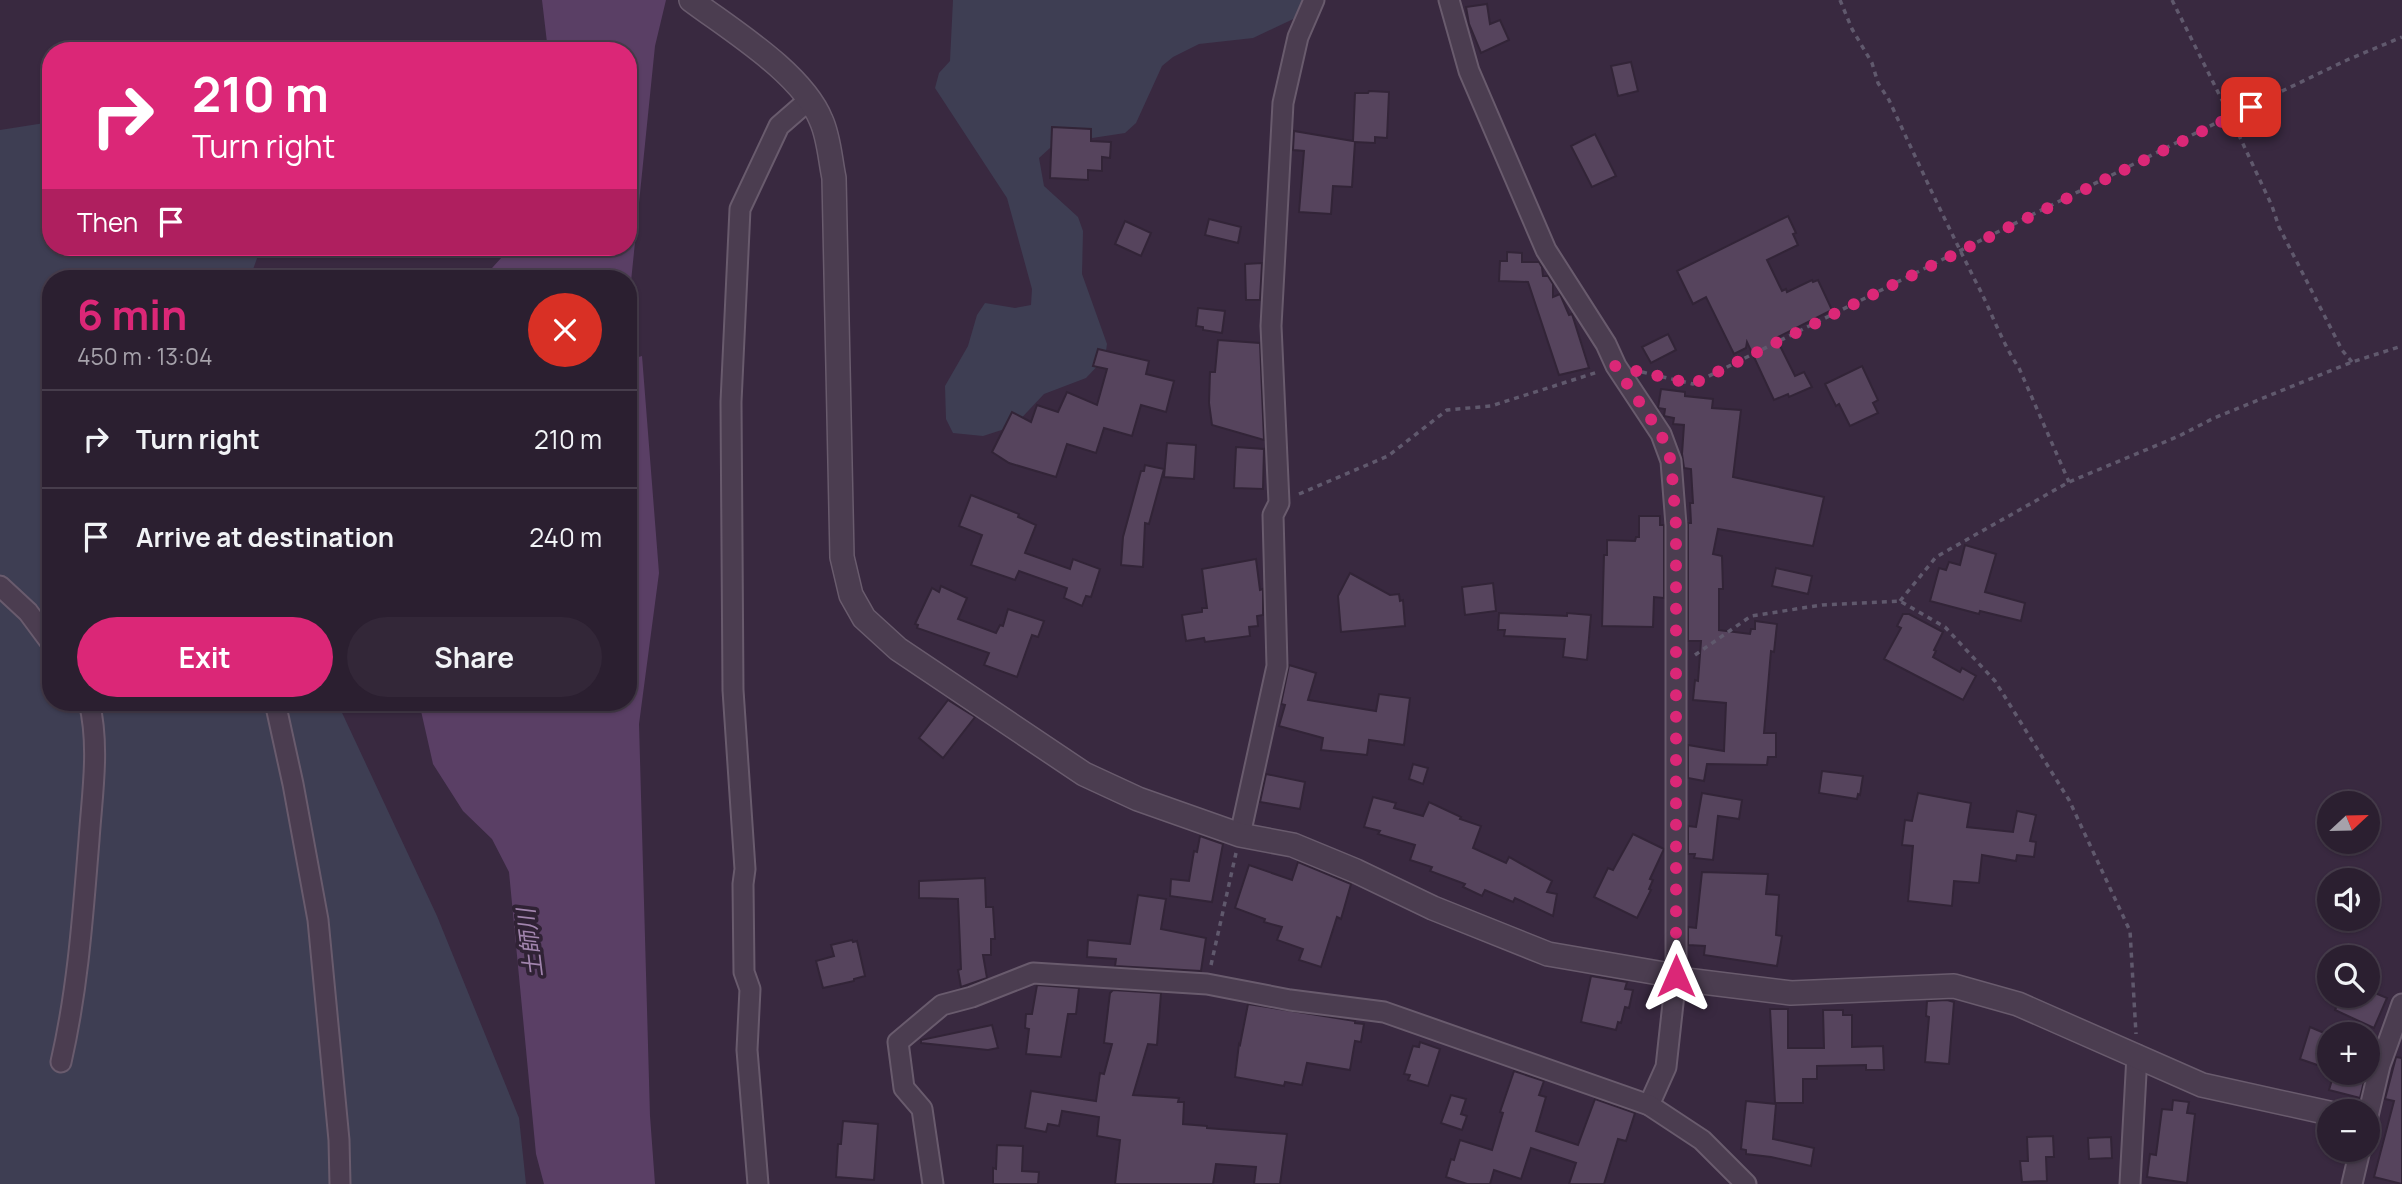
<!DOCTYPE html>
<html lang="en">
<head>
<meta charset="utf-8">
<style>
  body { margin:0; font-family:Manrope,"Noto Sans JP",sans-serif; background:#332738; color:#f1f3f6; height:100vh; display:flex; flex-direction:column; font-size:26px; white-space:nowrap }
  * { box-sizing:border-box; margin:0 }
  p { font-size:23px; color:#a6a2ab }
  .icon { flex:none; width:38px; height:38px; fill:none; stroke:currentColor; stroke-width:2; stroke-linecap:round; stroke-linejoin:round }
  .map { position:relative; flex:1; overflow:hidden }
  .details { position:absolute; left:42px; top:270px; width:595px; height:441px; display:flex; flex-direction:column; background:#2b1f30; border-radius:28px; box-shadow:0 2px 5px #0004,0 0 0 2px #473d4c }
  .details>* { flex:none }
  .guide { position:absolute; left:42px; top:42px; width:595px; height:214px; border-radius:28px; box-shadow:0 2px 5px #0004,0 0 0 2px #473d4c; background:#db2777; color:#fff; overflow:hidden }
  .needle { width:46px; rotate:68deg }
  .fabs { position:absolute; left:2317px; top:791px; display:grid; gap:14px }
  .fabs a { display:grid; place-items:center; width:63px; height:63px; border-radius:50%; background:#2b1f30; box-shadow:0 2px 5px #0004,0 0 0 2px #473d4c; font-size:35px }
  .pin { position:absolute; display:grid; place-items:center; width:60px; height:60px; color:#fff; margin:-30px; border-radius:14px; box-shadow:0 4px 10px #0006 }
  .me { position:absolute; width:77px; margin:-38px; rotate:0deg; stroke-linejoin:round; filter:drop-shadow(0 0 5px #0008) }
  .turn { display:flex; align-items:center; gap:24px; height:147px; padding:0 35px; font-size:32px }
  .turn .icon { width:91px; height:91px; stroke-width:2.5 }
  .turn b { display:block; font-size:49px; line-height:60px }
  .then { display:flex; align-items:center; height:66px; padding:0 35px; background:#0003; gap:14px; font-size:26px }
  .round { display:grid; place-items:center; flex:none; width:74px; height:74px; border-radius:37px; background:#332738 }
  .overview { display:flex; align-items:center; justify-content:space-between; height:119px; padding:0 35px }
  h1 { font-size:42px; font-weight:700; line-height:52px; color:#db2777 }
  .primary-button { display:flex; gap:14px; margin-top:auto; padding:14px 35px }
  .primary-button a { flex:1; height:80px; border-radius:42px; background:#db2777; color:#fff; font-size:28px; font-weight:700; line-height:80px; text-align:center }
  .primary-button a+a { background:#332738; color:#f1f3f6 }
  ul { padding:0; list-style:none }
  li { display:flex; align-items:center; gap:21px; height:98px; padding:0 35px; border-top:2px solid #473d4c }
  li div { flex:1 }
  li b { display:block; font-size:26px }
  li em { font-style:normal }
  .map>svg:first-child { display:block }
  .green { fill:#3e3e53 }
  .water { fill:#5a3f65 }
  .building { fill:#56445d; stroke:#322437; stroke-width:2 }
  .lines { fill:none; stroke-linecap:round; stroke-linejoin:round }
  .minor-casing { stroke:#695b6d; stroke-width:23 }
  .tertiary-casing { stroke:#695b6d; stroke-width:26 }
  .path { stroke:#60596d; stroke-width:3.5; stroke-dasharray:5 5; stroke-linecap:butt }
  .minor { stroke:#4b3d50; stroke-width:19 }
  .tertiary { stroke:#4b3d50; stroke-width:23 }
  .route { stroke:#db2777; stroke-width:12; stroke-dasharray:0 21.6 }
  .labels { text-anchor:middle; dominant-baseline:central; stroke-width:7; stroke-linejoin:round; paint-order:stroke }
  .water-label { font-size:23px; font-style:italic; fill:#a285ae; stroke:#302235 }
</style>
</head>
<body>
<div class="map">
<svg width="2402" height="1184" viewBox="0 0 2402 1184">
  <rect width="100%" height="100%" fill="#392940"/>
  <g class="green">
    <polygon points="953,0 1311,0 1306,13 1253,38 1199,44 1173,57 1162,66 1136,123 1125,133 1066,142 1050,148 1039,158 1044,186 1078,217 1083,231 1082,274 1107,344 1105,358 1086,378 1044,394 1014,426 983,436 953,433 946,419 945,386 968,346 977,315 985,303 1015,308 1031,305 1032,289 1007,198 935,88 939,73 950,61"/>
    <polygon points="51,122 51,247 261,247 250,278 51,278 51,702 337,702 437,916 519,1118 526,1184 0,1184 0,130"/>
  </g>
  <g class="water">
    <polygon points="542,0 666,0 655,46 628,311 628,278 483,278 511,247 628,247 628,51 548,51"/>
    <polygon points="642,356 659,573 639,724 650,1116 655,1184 544,1184 536,1154 509,872 492,839 463,811 433,764 419,702 628,702 628,360"/>
  </g>
  <g class="building">
    <polygon points="1487,4 1490,24 1500,20 1509,40 1481,53 1469,24 1466,7"/>
    <polygon points="1631,62 1638,91 1618,96 1611,66"/>
    <polygon points="1369,91 1389,92 1387,138 1375,137 1375,143 1355,142 1352,187 1333,186 1331,214 1299,212 1304,151 1293,150 1294,131 1353,141 1355,93 1368,93"/>
    <polygon points="1052,127 1091,129 1091,141 1111,142 1110,158 1102,157 1102,171 1088,170 1088,180 1050,178"/>
    <polygon points="1595,134 1616,176 1592,187 1571,146"/>
    <polygon points="1788,216 1796,233 1793,234 1798,245 1767,260 1782,291 1786,289 1787,292 1812,280 1813,282 1818,280 1832,310 1776,338 1795,376 1804,372 1812,387 1789,397 1788,394 1774,400 1747,342 1746,348 1734,354 1706,297 1693,304 1677,271"/>
    <polygon points="1209,219 1241,227 1238,243 1205,235"/>
    <polygon points="1125,221 1151,233 1141,256 1115,244"/>
    <polygon points="1507,252 1522,253 1522,262 1539,262 1542,267 1543,276 1548,276 1553,284 1553,297 1560,294 1569,315 1572,314 1589,368 1559,375 1528,282 1499,281 1500,261 1507,261"/>
    <polygon points="1262,263 1260,300 1246,300 1245,264"/>
    <polygon points="1198,308 1225,311 1222,333 1203,330 1203,327 1196,326"/>
    <polygon points="1668,334 1676,350 1651,363 1642,347"/>
    <polygon points="1218,340 1260,343 1264,440 1212,425 1209,403 1210,372 1215,372"/>
    <polygon points="1098,349 1149,361 1146,374 1174,381 1166,412 1141,405 1132,436 1104,428 1096,453 1067,444 1056,477 1009,463 992,452 1012,412 1031,422 1037,405 1058,412 1067,392 1097,405 1107,369 1093,366"/>
    <polygon points="1862,366 1878,400 1873,403 1878,413 1850,426 1839,404 1836,406 1825,384"/>
    <polygon points="1661,389 1685,392 1685,396 1713,399 1712,408 1741,410 1733,477 1824,497 1813,546 1718,529 1713,554 1722,556 1723,589 1719,589 1719,630 1750,634 1751,629 1755,629 1755,621 1777,624 1774,652 1771,651 1764,733 1776,733 1776,757 1768,757 1767,765 1707,764 1704,781 1688,778 1688,745 1724,751 1726,703 1693,700 1695,680 1698,681 1701,641 1688,641 1688,523 1691,523 1690,503 1693,503 1691,469 1684,468 1682,454 1684,425 1673,424 1674,418 1664,416 1665,409 1658,408"/>
    <polygon points="1167,443 1196,445 1194,479 1164,477"/>
    <polygon points="1236,447 1264,449 1263,489 1234,488"/>
    <polygon points="1145,465 1164,469 1149,524 1145,523 1143,567 1121,565 1123,537 1141,471 1144,471"/>
    <polygon points="971,495 1019,514 1018,517 1036,525 1025,553 1070,569 1073,559 1100,569 1091,597 1086,596 1082,606 1064,598 1067,588 1019,571 1015,580 971,565 982,535 959,526"/>
    <polygon points="1639,516 1660,516 1660,525 1664,525 1664,598 1654,597 1653,627 1602,626 1604,555 1607,555 1607,540 1635,541 1636,537 1639,537"/>
    <polygon points="1965,545 1996,554 1985,592 2025,603 2021,621 1980,611 1979,614 1930,601 1939,568 1946,570 1949,562 1960,565"/>
    <polygon points="1256,559 1260,590 1263,589 1263,615 1257,616 1258,626 1249,627 1250,636 1205,642 1204,638 1186,641 1182,615 1202,612 1202,608 1207,608 1202,569"/>
    <polygon points="1776,568 1812,576 1808,594 1772,586"/>
    <polygon points="1350,573 1390,595 1399,594 1400,601 1403,600 1405,626 1341,632 1338,596"/>
    <polygon points="1493,583 1496,611 1465,615 1462,587"/>
    <polygon points="941,586 967,598 958,619 996,633 1000,625 1003,626 1008,609 1044,621 1038,637 1032,635 1017,677 984,665 989,653 917,628 918,625 915,624 932,588 939,592"/>
    <polygon points="1499,613 1567,616 1567,613 1591,615 1587,660 1563,657 1565,639 1504,636 1505,630 1498,630"/>
    <polygon points="1903,614 1909,614 1943,632 1934,650 1936,651 1933,657 1960,672 1962,668 1976,676 1963,700 1884,659 1901,628 1897,626"/>
    <polygon points="1289,665 1316,673 1308,700 1376,711 1379,694 1410,698 1404,745 1369,740 1367,755 1321,750 1323,738 1279,726 1285,705 1281,704"/>
    <polygon points="948,700 975,717 943,758 919,738"/>
    <polygon points="1413,764 1428,768 1423,784 1409,779"/>
    <polygon points="1822,771 1863,776 1860,795 1858,794 1857,799 1819,793"/>
    <polygon points="1266,774 1305,782 1300,809 1260,802"/>
    <polygon points="1702,793 1742,800 1739,819 1718,816 1713,860 1694,858 1695,854 1688,854 1688,826 1696,827"/>
    <polygon points="1918,793 1971,803 1967,827 2013,832 2017,811 2036,815 2030,841 2036,842 2034,857 2017,855 2016,861 1982,855 1979,883 1954,881 1952,906 1908,901 1913,846 1902,845 1905,820 1912,821"/>
    <polygon points="1373,797 1396,803 1394,808 1423,816 1429,802 1461,817 1460,819 1481,826 1473,848 1506,863 1509,857 1552,881 1547,892 1557,894 1553,916 1515,898 1513,902 1485,890 1482,896 1463,887 1465,884 1430,871 1432,867 1410,860 1415,845 1378,834 1380,831 1364,827"/>
    <polygon points="1633,834 1664,849 1650,879 1653,880 1649,889 1651,890 1637,918 1594,897 1608,868 1613,870"/>
    <polygon points="1200,836 1223,844 1212,902 1170,896 1171,879 1189,881 1194,851 1197,852"/>
    <polygon points="1298,862 1351,884 1341,919 1337,917 1321,967 1299,960 1303,949 1277,940 1282,927 1264,922 1265,919 1235,908 1249,865 1292,880"/>
    <polygon points="1702,872 1768,874 1766,894 1779,895 1776,935 1782,936 1777,966 1704,955 1705,946 1688,945 1688,927 1696,928"/>
    <polygon points="985,878 986,907 993,907 995,939 991,939 991,955 983,955 987,978 961,987 958,970 961,969 958,899 919,898 919,881"/>
    <polygon points="1138,895 1166,899 1161,929 1206,938 1201,971 1115,966 1116,959 1087,957 1088,940 1130,944"/>
    <polygon points="852,940 853,942 857,941 865,976 854,979 854,981 823,988 816,961 834,956 831,945"/>
    <polygon points="1591,976 1627,982 1625,989 1633,990 1629,1008 1625,1007 1621,1023 1618,1022 1616,1030 1581,1022"/>
    <polygon points="1037,985 1079,988 1076,1014 1068,1014 1061,1057 1026,1054 1029,1029 1025,1028 1026,1014 1032,1014"/>
    <polygon points="1113,990 1161,993 1157,1045 1148,1044 1133,1095 1179,1098 1178,1102 1184,1102 1183,1124 1207,1126 1207,1128 1287,1134 1280,1184 1254,1184 1256,1167 1216,1164 1213,1184 1115,1184 1120,1140 1097,1136 1099,1117 1062,1111 1059,1126 1048,1124 1046,1132 1025,1128 1031,1091 1096,1101 1100,1073 1104,1074 1112,1044 1104,1043 1110,993"/>
    <polygon points="2368,990 2387,998 2374,1028 2335,1010 2341,996 2368,996"/>
    <polygon points="1947,1000 1954,1002 1949,1064 1925,1062 1929,1017 1926,1016 1927,1001"/>
    <polygon points="1248,1004 1355,1021 1355,1023 1364,1024 1361,1042 1355,1041 1350,1070 1307,1063 1302,1085 1285,1082 1284,1086 1235,1077 1239,1044 1240,1045"/>
    <polygon points="1770,1009 1788,1009 1788,1048 1824,1048 1823,1010 1843,1010 1843,1015 1852,1015 1852,1047 1883,1046 1884,1070 1866,1070 1866,1065 1817,1066 1817,1079 1803,1079 1803,1103 1775,1103"/>
    <polygon points="992,1025 998,1048 988,1050 921,1043 921,1040"/>
    <polygon points="2310,1027 2329,1035 2329,1069 2300,1059"/>
    <polygon points="1420,1042 1440,1049 1428,1086 1408,1080 1410,1075 1404,1074 1413,1046 1419,1047"/>
    <polygon points="2396,1057 2402,1058 2402,1184 2374,1177 2394,1101 2385,1099"/>
    <polygon points="1514,1071 1544,1081 1539,1095 1546,1097 1536,1131 1578,1145 1595,1099 1635,1113 1626,1141 1618,1139 1604,1184 1569,1184 1576,1163 1531,1148 1521,1179 1494,1170 1490,1184 1467,1184 1446,1177 1451,1159 1454,1160 1460,1140 1492,1150 1503,1113 1500,1112"/>
    <polygon points="2334,1073 2366,1073 2360,1098 2329,1090"/>
    <polygon points="1451,1095 1466,1099 1461,1114 1467,1116 1462,1130 1441,1123"/>
    <polygon points="2173,1100 2189,1102 2187,1113 2195,1114 2187,1183 2147,1177 2150,1154 2156,1155 2162,1109 2172,1110"/>
    <polygon points="1746,1101 1776,1104 1773,1139 1814,1148 1811,1166 1771,1157 1746,1154 1746,1150 1741,1149"/>
    <polygon points="843,1121 878,1124 874,1180 836,1177 838,1144 841,1144"/>
    <polygon points="2053,1136 2054,1157 2046,1157 2047,1181 2022,1182 2020,1161 2028,1161 2027,1137"/>
    <polygon points="2111,1137 2112,1158 2089,1159 2088,1138"/>
    <polygon points="997,1145 1023,1146 1022,1171 1039,1172 1038,1184 993,1184 993,1168 996,1169"/>
  </g>
  <g class="lines">
    <g class="minor-casing">
      <g id="minor">
        <polyline points="1449,0 1469,71 1546,250 1606,344 1616,366 1661,434 1671,461 1676,525 1676,976 1666,1067 1649,1105"/>
        <polyline points="0,586 28,612 51,643"/>
        <polyline points="275,702 293,784 318,920 339,1140 340,1184"/>
        <polyline points="1240,835 1277,666 1273,515 1279,503 1271,326 1283,103 1298,37 1314,0"/>
        <path d="M61,1062C78,988 83,914 89,840C92,795 100,746 89,702"/>
        <polyline points="2368,1116 2380,1065 2402,1004"/>
        <polyline points="758,1184 747,1050 750,989 744,972 743,884 745,869 733,690 731,402 740,209 779,126 810,99"/>
        <polyline points="933,1184 922,1109 904,1088 898,1042 942,1005 972,997 1033,973 1207,984 1290,1000 1384,1012 1649,1105 1702,1140 1746,1184"/>
        <polyline points="2130,1184 2137,1055"/>
        <polyline points="2352,1184 2360,1150"/>
      </g>
    </g>
    <g class="tertiary-casing">
      <path id="tertiary" d="M691,0C731,30 802,73 821,120C829,137 830,159 834,178L842,557L851,595L864,618L898,649L1084,774L1138,799L1240,835L1293,845L1356,871L1433,908L1548,954L1676,976L1686,980L1791,993L1954,986L2018,1004L2202,1085L2329,1113"/>
    </g>
    <g class="path">
      <path d="M1840,0L1852,29L1872,63L1878,83L1889,100C1918,163 1947,225 1978,286C1992,313 2002,343 2019,368L2069,482"/>
      <polyline points="2172,0 2230,116 2272,206 2279,227 2342,350 2352,362"/>
      <polyline points="1642,372 1693,384 2230,116 2347,60 2402,37"/>
      <polyline points="1299,494 1388,456 1447,410 1491,406 1598,372"/>
      <polyline points="1900,601 1936,557 2069,482 2179,436 2214,418 2352,362 2402,346"/>
      <polyline points="1695,655 1751,616 1822,605 1900,601 1945,627 1995,681 2069,800 2130,931 2136,1034"/>
      <polyline points="1211,965 1236,853"/>
    </g>
    <use href="#minor" class="minor"/>
    <use href="#tertiary" class="tertiary"/>
  </g>
  <g class="lines">
    <polyline class="route" points="1676,976 1676,525 1671,461 1661,434 1615,366 1693,384 2251,107"/>
  </g>
  <g class="labels">
    <g class="water-label">
      <text transform="translate(529 943) rotate(-97)">土師川</text>
    </g>
  </g>
</svg>
<div class="fabs">
<a><svg class="needle" viewBox="-14 -14 28 28"><path d="M0-13l5 13h-10z" fill="#e53935"/><path d="M0 13l5-13h-10z" fill="#a6a2ab"/></svg></a>
<a><svg class="icon" aria-label="sound" viewBox="0 0 24 24"><path d="M4 9h4l5-4v14l-5-4H4zM17 9q2 3 0 6"/></svg></a>
<a><svg class="icon" aria-label="search" viewBox="0 0 24 24"><circle cx="10" cy="10" r="6"/><path d="M15 15l6 6"/></svg></a>
<a>+</a>
<a>−</a>
</div>
<div class="pin" style="left:2251px;top:107px;background:#d93025"><svg class="icon" aria-label="arrive" viewBox="0 0 24 24"><path d="M6 21V4h12l-3 4 3 4H6"/></svg></div>
<svg class="me" style="left:1676px;top:976px" viewBox="-20 -20 40 40"><path d="M0-17L14 15 0 8-14 15z" fill="#db2777" stroke="#fff" stroke-width="4"/></svg>
<div class="guide">
<div class="turn"><svg class="icon" aria-label="right" viewBox="0 0 24 24"><path d="M7 20v-9h11M14 6l5 5-5 5"/></svg><div><b>210 m</b>Turn right</div></div>
<div class="then">Then<svg class="icon" aria-label="arrive" viewBox="0 0 24 24"><path d="M6 21V4h12l-3 4 3 4H6"/></svg></div>
</div>
<section class="details">
<div class="overview"><div><h1>6 min</h1><p>450 m · 13:04</p></div><a class="round" style="background:#d93025;color:#fff"><svg class="icon" aria-label="close" viewBox="0 0 24 24"><path d="M6 6l12 12M18 6L6 18"/></svg></a></div>
<ul>
<li><svg class="icon" aria-label="right" viewBox="0 0 24 24"><path d="M7 20v-9h11M14 6l5 5-5 5"/></svg><div><b>Turn right</b></div><em>210 m</em></li>
<li><svg class="icon" aria-label="arrive" viewBox="0 0 24 24"><path d="M6 21V4h12l-3 4 3 4H6"/></svg><div><b>Arrive at destination</b></div><em>240 m</em></li>
</ul>
<div class="primary-button"><a>Exit</a><a>Share</a></div>
</section>
</div>
</body>
</html>
